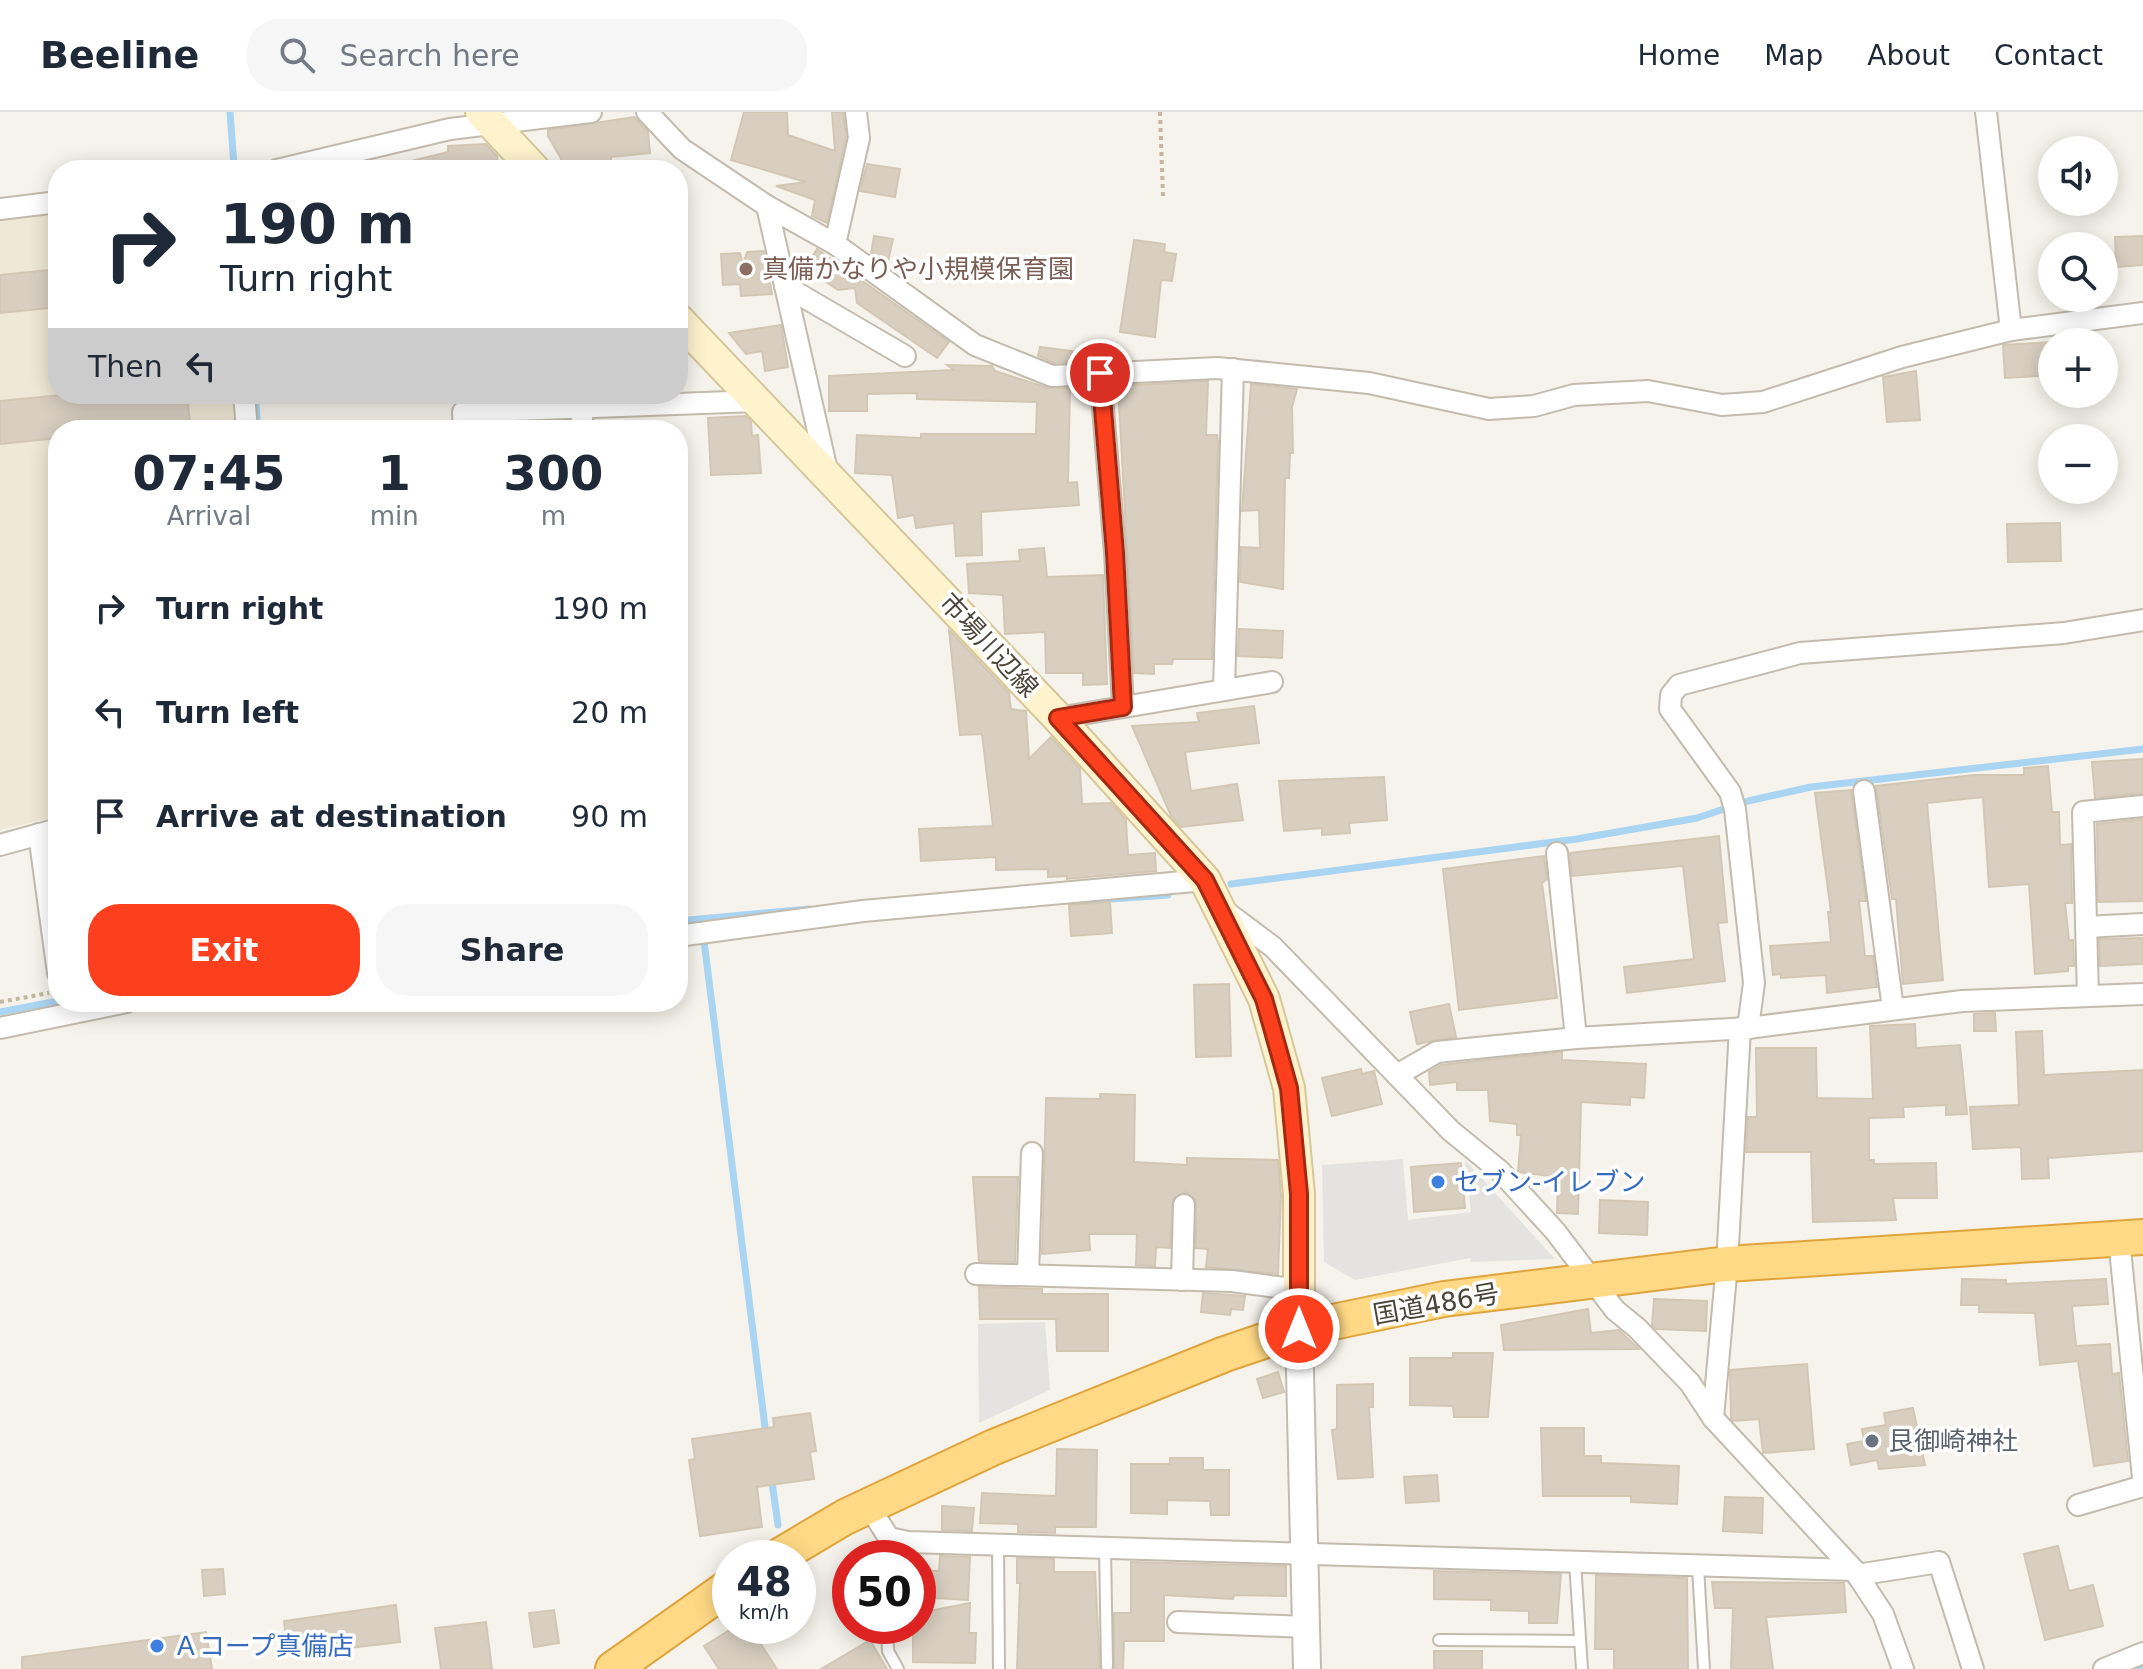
<!DOCTYPE html>
<html lang="en">
<head>
<meta charset="utf-8">
<style>
  body { margin:0; font-family:"DejaVu Sans","Noto Sans JP",sans-serif; background:#f6f6f7; color:#1f2937; height:100vh; display:flex; flex-direction:column; font-size:30px; white-space:nowrap }
  * { box-sizing:border-box; margin:0 }
  p { font-size:26px; color:#747a83 }
  .icon { flex:none; width:44px; height:44px; fill:none; stroke:currentColor; stroke-width:2; stroke-linecap:round; stroke-linejoin:round }
  .map { position:relative; flex:1; overflow:hidden }
  .side { position:absolute; left:48px; top:308px; width:640px; height:592px; display:flex; flex-direction:column; background:#fff; border-radius:32px; box-shadow:0 4px 20px #0003 }
  .side>* { flex:none }
  .hud { position:absolute; left:48px; top:48px; width:640px; height:244px; border-radius:32px; box-shadow:0 4px 20px #0003; background:#fff; color:#1f2937; overflow:hidden }
  .fabs { position:absolute; left:2038px; top:24px; display:grid; gap:16px }
  .fabs a { display:grid; place-items:center; width:80px; height:80px; border-radius:50%; background:#fff; box-shadow:0 4px 20px #0003; font-size:40px }
  .speed { position:absolute; left:712px; top:1428px; display:flex; gap:16px; font-size:40px; font-weight:700; text-align:center }
  .speed>* { display:grid; place-content:center; width:104px; height:104px; border-radius:50%; background:#fff; box-shadow:0 4px 20px #0003; line-height:1 }
  .speed small { font-size:20px; font-weight:400 }
  .speed .limit { border:12px solid #d22; background:#fff; color:#111 }
  .pin { position:absolute; display:grid; place-items:center; width:68px; height:68px; color:#fff; margin:-34px; border:4px solid #fff; border-radius:50%; box-shadow:0 2px 8px #0007 }
  .me { position:absolute; width:88px; margin:-44px; rotate:0deg; stroke-linejoin:round; filter:drop-shadow(0 0 6px #0008) }
  .turn { display:flex; align-items:center; gap:28px; height:168px; padding:0 40px; font-size:36px }
  .turn .icon { width:104px; height:104px; stroke-width:2.5 }
  .turn b { display:block; font-size:56px; line-height:68px }
  .then { display:flex; align-items:center; height:76px; padding:0 40px; background:#0003; gap:16px; font-size:30px }
  .eta { display:flex; justify-content:space-evenly; align-items:center; height:136px; text-align:center }
  .eta b { font-size:48px; font-weight:700; line-height:56px }
  .action { display:flex; gap:16px; margin-top:auto; padding:16px 40px }
  .action a { flex:1; height:92px; border-radius:32px; background:#fc3f1d; color:#fff; font-size:32px; font-weight:700; line-height:92px; text-align:center }
  .action a+a { background:#f6f6f7; color:#1f2937 }
  ul { padding:0; list-style:none }
  li { display:flex; align-items:center; gap:24px; height:104px; padding:0 40px }
  li div { flex:1 }
  li b { display:block; font-size:30px }
  li em { font-style:normal }
  header { display:flex; align-items:center; gap:48px; box-sizing:border-box; height:112px; padding:0 40px; background:#fff; border-bottom:2px solid #e0e1e3 }
  header strong { font-size:38px }
  nav { display:flex; gap:44px; margin-inline-start:auto; font-size:28px }
  .search { width:560px; height:72px; background:#f6f6f7; display:flex; align-items:center; gap:20px; box-sizing:border-box; padding:0 28px; border-radius:32px; color:#747a83; font-size:30px }
  .map>svg:first-child { display:block }
  .education { fill:#efe8d6 }
  .parking { fill:#e5e3e0 }
  .lines { fill:none; stroke-linecap:round; stroke-linejoin:round }
  .stream { stroke:#a9d4f2; stroke-width:7 }
  .building { fill:#d8cfc1; stroke:#d3c7b4; stroke-width:2 }
  .service-casing { stroke:#c2bbae; stroke-width:14 }
  .minor-casing { stroke:#c2bbae; stroke-width:24 }
  .tertiary-casing { stroke:#c2bbae; stroke-width:30 }
  .secondary-casing { stroke:#d6c79b; stroke-width:34 }
  .trunk-casing { stroke:#e0a43c; stroke-width:38 }
  .path { stroke:#c4b79f; stroke-width:4; stroke-dasharray:4 4; stroke-linecap:butt }
  .service { stroke:#fff; stroke-width:10 }
  .minor { stroke:#fff; stroke-width:20 }
  .tertiary { stroke:#fff; stroke-width:26 }
  .secondary { stroke:#fff3cd; stroke-width:30 }
  .trunk { stroke:#ffd985; stroke-width:34 }
  .route-casing { stroke:#a42913; stroke-width:20 }
  .route { stroke:#fc3f1d; stroke-width:14 }
  .education-dot { fill:#8d6e63; stroke:#fff; stroke-width:3 }
  .shop-dot { fill:#3f7fe0; stroke:#fff; stroke-width:3 }
  .worship-dot { fill:#6b7280; stroke:#fff; stroke-width:3 }
  .labels { text-anchor:middle; dominant-baseline:central; stroke-width:7; stroke-linejoin:round; paint-order:stroke }
  .education-label { font-size:26px; fill:#785e54; stroke:#fff; text-anchor:start }
  .street-label { font-size:26px; fill:#4b4439; stroke:#fff }
  .shop-label { font-size:26px; fill:#366cbe; stroke:#fff; text-anchor:start }
  .worship-label { font-size:26px; fill:#5b616d; stroke:#fff; text-anchor:start }
</style>
</head>
<body>
<header>
<strong>Beeline</strong>
<div class="search"><svg class="icon" aria-label="search" viewBox="0 0 24 24"><circle cx="10" cy="10" r="6"/><path d="M15 15l6 6"/></svg>Search here</div>
<nav><a>Home</a><a>Map</a><a>About</a><a>Contact</a></nav>
</header>
<div class="map">
<svg width="2143" height="1557" viewBox="0 0 2143 1557">
  <rect width="100%" height="100%" fill="#f6f3ec"/>
  <polygon class="education" points="58,97 58,282 237,282 240,318 58,318 58,704 0,718 0,104"/>
  <g class="parking">
    <polygon points="1403,1047 1408,1108 1471,1100 1465,1048 1555,1147 1471,1150 1470,1146 1355,1168 1324,1150 1322,1053"/>
    <polygon points="1045,1210 1050,1278 979,1311 978,1212"/>
  </g>
  <g class="lines">
    <g class="stream">
      <polyline points="230,0 234,54"/>
      <polyline points="255,282 258,318"/>
      <polyline points="1231,772 1577,727 1697,706 1748,689 1811,675 2143,637"/>
      <polyline points="1082,789 1168,783"/>
      <polyline points="678,809 809,797"/>
      <polyline points="704,829 766,1323"/>
      <polyline points="0,900 58,889"/>
      <polyline points="771,1363 778,1413"/>
      <polyline points="2135,1557 2143,1554"/>
    </g>
  </g>
  <g class="building">
    <polygon points="744,0 787,0 788,23 835,39 832,0 843,0 846,25 827,111 812,104 815,88 776,74 806,70 731,48"/>
    <polygon points="634,5 648,20 650,41 611,45 611,51 564,52 548,24 548,18"/>
    <polygon points="486,32 497,44 498,58 404,58 403,51 448,40 448,34"/>
    <polygon points="867,52 900,57 895,85 860,79"/>
    <polygon points="874,124 893,127 887,154 871,142"/>
    <polygon points="2143,124 2143,153 2116,155 2115,125"/>
    <polygon points="1134,128 1165,132 1164,140 1176,142 1172,169 1161,168 1155,225 1120,220"/>
    <polygon points="817,137 949,230 937,246 857,191 855,176 838,178 805,156"/>
    <polygon points="764,139 772,182 741,184 740,172 723,173 721,142 740,141 743,153 747,140"/>
    <polygon points="58,157 58,195 0,201 0,163"/>
    <polygon points="781,213 788,255 765,259 762,239 746,242 729,221"/>
    <polygon points="2052,230 2052,263 2005,266 2003,233"/>
    <polygon points="1040,235 1072,239 1071,250 1054,251 1038,244"/>
    <polygon points="947,253 992,254 995,259 1048,276 1070,276 1068,371 1077,370 1079,393 981,400 982,443 956,444 954,411 916,416 914,403 898,406 892,363 855,361 857,323 921,326 921,322 1036,322 1037,290 917,287 917,281 867,282 867,299 829,299 829,264 954,258"/>
    <polygon points="1916,259 1920,308 1887,310 1883,265"/>
    <polygon points="1208,269 1206,323 1217,323 1218,330 1212,547 1173,547 1172,552 1154,552 1154,562 1134,561 1118,274"/>
    <polygon points="1251,272 1297,277 1292,295 1293,341 1290,341 1289,366 1285,366 1283,477 1240,470 1241,435 1260,436 1259,398 1242,399"/>
    <polygon points="72,282 187,282 190,312 131,318 58,318 58,326 0,332 0,289"/>
    <polygon points="746,304 751,310 752,324 758,323 761,361 711,363 708,306"/>
    <polygon points="2060,411 2061,449 2008,450 2007,412"/>
    <polygon points="1044,436 1047,465 1103,463 1107,572 1083,573 1083,561 1046,561 1045,520 1005,522 1003,483 969,481 967,452 1020,449 1019,438"/>
    <polygon points="1239,517 1283,519 1282,546 1238,544"/>
    <polygon points="949,518 1009,581 1011,597 1026,599 1029,647 1051,625 1080,657 1082,692 1111,691 1126,708 1128,743 1155,741 1156,759 1067,767 1067,764 1048,765 1048,757 996,758 996,745 921,749 919,717 993,714 982,622 960,623"/>
    <polygon points="1254,594 1259,631 1185,640 1191,679 1237,672 1243,708 1181,715 1171,704 1132,614 1199,610 1197,601"/>
    <polygon points="2143,647 2143,681 2095,686 2092,650"/>
    <polygon points="2048,654 2052,700 2059,700 2060,733 2071,732 2072,791 2065,791 2069,828 2073,828 2074,854 2068,854 2068,859 2035,862 2029,772 1989,775 1983,685 1927,691 1943,868 1903,872 1896,787 1892,787 1876,674 1974,663 2024,663 2024,656"/>
    <polygon points="1384,665 1387,708 1349,711 1350,721 1322,723 1322,716 1284,719 1279,669"/>
    <polygon points="1851,678 1866,789 1859,789 1865,844 1873,844 1877,875 1827,881 1826,863 1781,866 1781,862 1773,863 1770,834 1831,830 1828,800 1831,800 1815,681"/>
    <polygon points="2143,707 2143,789 2098,790 2097,712"/>
    <polygon points="1719,724 1727,810 1718,811 1725,869 1627,881 1624,855 1694,847 1683,754 1572,764 1570,741"/>
    <polygon points="1544,744 1547,767 1542,771 1557,886 1459,898 1443,757"/>
    <polygon points="1110,790 1112,821 1071,824 1069,793"/>
    <polygon points="2143,826 2143,852 2100,854 2099,827"/>
    <polygon points="1229,872 1231,944 1196,945 1194,873"/>
    <polygon points="1449,892 1456,925 1417,932 1410,900"/>
    <polygon points="1995,901 1996,919 1974,919 1974,902"/>
    <polygon points="1915,912 1916,936 1960,933 1967,1002 1946,1003 1946,993 1903,995 1904,1005 1869,1006 1869,1048 1874,1048 1874,1052 1936,1051 1937,1086 1893,1086 1896,1108 1813,1110 1811,1040 1746,1040 1748,1005 1757,1005 1756,936 1816,936 1817,986 1873,987 1870,914"/>
    <polygon points="2042,919 2044,963 2143,958 2143,1039 2048,1046 2049,1066 2022,1067 2021,1035 1973,1037 1970,995 2019,993 2016,920"/>
    <polygon points="1562,940 1562,948 1646,952 1644,986 1630,985 1630,993 1581,990 1578,1102 1557,1101 1558,1065 1518,1060 1521,1023 1517,1023 1517,1012 1490,1009 1488,978 1457,978 1457,970 1430,973 1429,960 1441,953"/>
    <polygon points="1361,957 1362,962 1374,959 1382,992 1332,1004 1322,966"/>
    <polygon points="1100,982 1135,983 1134,1050 1187,1053 1187,1046 1278,1048 1281,1083 1278,1162 1206,1155 1208,1137 1196,1136 1196,1088 1185,1080 1173,1087 1170,1136 1156,1135 1155,1154 1136,1153 1137,1122 1089,1122 1090,1138 1042,1142 1046,986 1100,987"/>
    <polygon points="1461,1051 1465,1096 1414,1100 1411,1055"/>
    <polygon points="973,1065 1018,1065 1015,1150 979,1149"/>
    <polygon points="1600,1088 1648,1090 1647,1123 1599,1121"/>
    <polygon points="1962,1167 2006,1168 2006,1172 2106,1167 2108,1192 2072,1194 2076,1234 2110,1232 2112,1262 2119,1261 2128,1349 2094,1354 2078,1249 2040,1253 2035,1201 1979,1200 1979,1193 1961,1193"/>
    <polygon points="979,1175 1042,1177 1042,1182 1108,1182 1108,1239 1057,1239 1056,1207 980,1207"/>
    <polygon points="1203,1181 1245,1184 1243,1198 1231,1197 1230,1203 1201,1200"/>
    <polygon points="1654,1187 1707,1189 1706,1219 1656,1217 1652,1213"/>
    <polygon points="1588,1197 1591,1221 1619,1218 1639,1237 1504,1238 1501,1213"/>
    <polygon points="1453,1241 1493,1241 1488,1305 1454,1305 1453,1294 1410,1293 1410,1246 1453,1246"/>
    <polygon points="1807,1252 1814,1337 1763,1341 1759,1307 1733,1309 1731,1306 1730,1258"/>
    <polygon points="1278,1260 1284,1280 1263,1286 1257,1267"/>
    <polygon points="1373,1272 1373,1295 1369,1295 1373,1365 1338,1367 1332,1318 1337,1317 1337,1273"/>
    <polygon points="1913,1296 1925,1353 1879,1357 1877,1348 1851,1353 1847,1332 1864,1329 1862,1317 1886,1313 1884,1301"/>
    <polygon points="810,1301 816,1339 810,1340 814,1367 757,1375 762,1415 700,1424 689,1348 695,1347 692,1327 774,1315 773,1306"/>
    <polygon points="1541,1316 1584,1316 1584,1344 1601,1344 1601,1351 1679,1354 1677,1392 1631,1390 1631,1384 1543,1384"/>
    <polygon points="1057,1337 1097,1338 1096,1415 1055,1415 1055,1421 1018,1420 1018,1412 980,1411 982,1381 1056,1384"/>
    <polygon points="1170,1346 1203,1346 1203,1358 1229,1358 1229,1403 1211,1403 1210,1389 1167,1388 1167,1402 1131,1401 1131,1352 1170,1352"/>
    <polygon points="1437,1363 1439,1389 1406,1391 1404,1365"/>
    <polygon points="1725,1385 1763,1386 1762,1421 1723,1419"/>
    <polygon points="942,1394 974,1396 972,1419 942,1418"/>
    <polygon points="2058,1434 2069,1479 2093,1473 2103,1514 2045,1528 2024,1442"/>
    <polygon points="940,1444 970,1445 968,1488 918,1485 918,1458 939,1459"/>
    <polygon points="1017,1446 1054,1447 1054,1460 1095,1460 1100,1557 1017,1557 1020,1471 1017,1471"/>
    <polygon points="1131,1450 1286,1454 1286,1484 1234,1483 1233,1487 1164,1483 1164,1529 1124,1529 1123,1557 1114,1557 1114,1501 1131,1501"/>
    <polygon points="223,1457 225,1482 204,1484 202,1458"/>
    <polygon points="1434,1459 1561,1462 1557,1511 1529,1511 1529,1499 1491,1498 1491,1488 1434,1487"/>
    <polygon points="1596,1463 1687,1466 1688,1557 1614,1557 1614,1537 1595,1537"/>
    <polygon points="1712,1470 1844,1471 1846,1500 1766,1505 1773,1557 1731,1557 1733,1496 1715,1496"/>
    <polygon points="970,1491 969,1521 976,1521 975,1551 913,1550 913,1514 918,1514 918,1501"/>
    <polygon points="396,1493 400,1530 288,1543 284,1509"/>
    <polygon points="554,1498 559,1531 534,1535 529,1501"/>
    <polygon points="486,1510 492,1557 441,1557 435,1516"/>
    <polygon points="736,1514 749,1514 777,1557 719,1557 704,1534"/>
    <polygon points="206,1520 212,1557 22,1557 22,1545"/>
    <polygon points="870,1528 887,1557 821,1557"/>
    <rect x="1434" y="1539" width="48" height="18"/>
  </g>
  <g class="lines">
    <g class="service-casing">
      <g id="service">
        <polyline points="998,1431 999,1557"/>
        <polyline points="1105,1434 1107,1554"/>
        <polyline points="886,1446 889,1426"/>
        <polyline points="1575,1450 1582,1557"/>
        <polyline points="1698,1455 1704,1557"/>
        <polyline points="887,1514 888,1539 898,1557"/>
        <polyline points="1439,1528 1580,1529"/>
      </g>
    </g>
    <g class="minor-casing">
      <g id="minor">
        <polyline points="647,0 682,37 767,94 835,132 975,233 1052,264 1217,256 1369,271 1489,297 1534,294 1574,283 1648,279 1722,293 1763,290 1902,245 2011,218 2143,201"/>
        <polyline points="1986,0 2011,218"/>
        <polyline points="277,58 450,17 591,0"/>
        <polyline points="767,94 828,363"/>
        <polyline points="0,97 58,90"/>
        <polyline points="835,132 859,26 856,0"/>
        <polyline points="785,174 905,244"/>
        <polyline points="1100,261 1115,441 1123,595"/>
        <polyline points="244,282 247,318"/>
        <polyline points="581,295 583,318"/>
        <polyline points="464,318 463,300 756,289"/>
        <polyline points="1224,578 1233,257"/>
        <polyline points="1058,606 1272,570"/>
        <polyline points="1864,679 1893,897"/>
        <polyline points="39,722 58,861"/>
        <polyline points="0,733 58,717"/>
        <polyline points="1557,741 1576,926"/>
        <polyline points="1221,796 1273,835 1451,1019 1500,1059 1555,1119 1615,1198 1637,1216 1690,1271 1713,1306 1854,1458 1883,1502 1903,1557"/>
        <polyline points="2086,815 2143,812"/>
        <polyline points="678,824 863,799 1205,768"/>
        <polyline points="2088,884 2083,700 2143,694"/>
        <polyline points="0,916 127,890"/>
        <polyline points="1748,916 1754,871 1735,697 1730,680 1670,597 1671,583 1679,573 1800,541 2064,521 2143,508"/>
        <polyline points="1397,963 1437,940 1576,926 1748,916 1962,889 2143,882"/>
        <polyline points="2119,1127 2143,1366"/>
        <polyline points="976,1162 1232,1169 1299,1178"/>
        <polyline points="1028,1163 1032,1041"/>
        <polyline points="1182,1168 1184,1093"/>
        <polyline points="1713,1306 1727,1152 1740,916"/>
        <polyline points="868,1393 889,1426 908,1430 1854,1458"/>
        <polyline points="2078,1393 2143,1374"/>
        <polyline points="1857,1463 1939,1450 1973,1557"/>
        <polyline points="1178,1510 1306,1515"/>
        <polyline points="2104,1557 2143,1541"/>
      </g>
    </g>
    <g class="tertiary-casing">
      <polyline id="tertiary" points="1299,1217 1307,1557"/>
    </g>
    <g class="secondary-casing">
      <g id="secondary">
        <polyline points="481,0 535,58"/>
        <polyline points="678,207 1058,606 1205,768 1264,887 1289,976 1299,1082 1299,1217"/>
      </g>
    </g>
    <g class="trunk-casing">
      <g id="trunk">
        <polyline points="776,1446 845,1405 994,1335 1225,1242 1299,1217 1444,1187 1727,1152 2143,1125"/>
        <polyline points="613,1557 730,1474"/>
      </g>
    </g>
    <g class="path">
      <polyline points="1160,0 1163,84"/>
      <polyline points="0,890 49,881"/>
    </g>
    <use href="#service" class="service"/>
    <use href="#minor" class="minor"/>
    <use href="#tertiary" class="tertiary"/>
    <use href="#secondary" class="secondary"/>
    <use href="#trunk" class="trunk"/>
  </g>
  <g class="lines">
    <g class="route-casing">
      <polyline id="route" points="1100,261 1115,441 1123,595 1058,606 1205,768 1264,887 1289,976 1299,1082 1299,1217"/>
    </g>
    <use href="#route" class="route"/>
  </g>
  <circle class="education-dot" cx="746" cy="157" r="8"/>
  <g class="shop-dot">
    <circle cx="1438" cy="1070" r="8"/>
    <circle cx="157" cy="1534" r="8"/>
  </g>
  <circle class="worship-dot" cx="1872" cy="1329" r="8"/>
  <g class="labels">
    <g class="education-label">
      <text x="762" y="157">真備かなりや小規模保育園</text>
    </g>
    <g class="street-label">
      <text transform="translate(989 533) rotate(47)">市場川辺線</text>
      <text transform="translate(1436 1192) rotate(-10)">国道486号</text>
    </g>
    <g class="shop-label">
      <text x="1454" y="1070">セブン-イレブン</text>
      <text x="173" y="1534">Ａコープ真備店</text>
    </g>
    <g class="worship-label">
      <text x="1888" y="1329">艮御崎神社</text>
    </g>
  </g>
</svg>
<div class="fabs">
<a><svg class="icon" aria-label="sound" viewBox="0 0 24 24"><path d="M4 9h4l5-4v14l-5-4H4zM17 9q2 3 0 6"/></svg></a>
<a><svg class="icon" aria-label="search" viewBox="0 0 24 24"><circle cx="10" cy="10" r="6"/><path d="M15 15l6 6"/></svg></a>
<a>+</a>
<a>−</a>
</div>
<div class="speed"><div>48<small>km/h</small></div><div class="limit">50</div></div>
<div class="pin" style="left:1100px;top:261px;background:#d93025"><svg class="icon" aria-label="arrive" viewBox="0 0 24 24"><path d="M6 21V4h12l-3 4 3 4H6"/></svg></div>
<svg class="me" style="left:1299px;top:1217px" viewBox="-20 -20 40 40"><circle r="17" fill="#fc3f1d" stroke="#fff" stroke-width="3"/><path d="M0-11L8 9 0 5-8 9z" fill="#fff"/></svg>
<div class="hud">
<div class="turn"><svg class="icon" aria-label="right" viewBox="0 0 24 24"><path d="M7 20v-9h11M14 6l5 5-5 5"/></svg><div><b>190 m</b>Turn right</div></div>
<div class="then">Then<svg class="icon" aria-label="left" viewBox="0 0 24 24"><path d="M17 20v-9H6M10 6l-5 5 5 5"/></svg></div>
</div>
<section class="side">
<div class="eta">
<div><b>07:45</b><p>Arrival</p></div>
<div><b>1</b><p>min</p></div>
<div><b>300</b><p>m</p></div>
</div>
<ul>
<li><svg class="icon" aria-label="right" viewBox="0 0 24 24"><path d="M7 20v-9h11M14 6l5 5-5 5"/></svg><div><b>Turn right</b></div><em>190 m</em></li>
<li><svg class="icon" aria-label="left" viewBox="0 0 24 24"><path d="M17 20v-9H6M10 6l-5 5 5 5"/></svg><div><b>Turn left</b></div><em>20 m</em></li>
<li><svg class="icon" aria-label="arrive" viewBox="0 0 24 24"><path d="M6 21V4h12l-3 4 3 4H6"/></svg><div><b>Arrive at destination</b></div><em>90 m</em></li>
</ul>
<div class="action"><a>Exit</a><a>Share</a></div>
</section>
</div>
</body>
</html>
